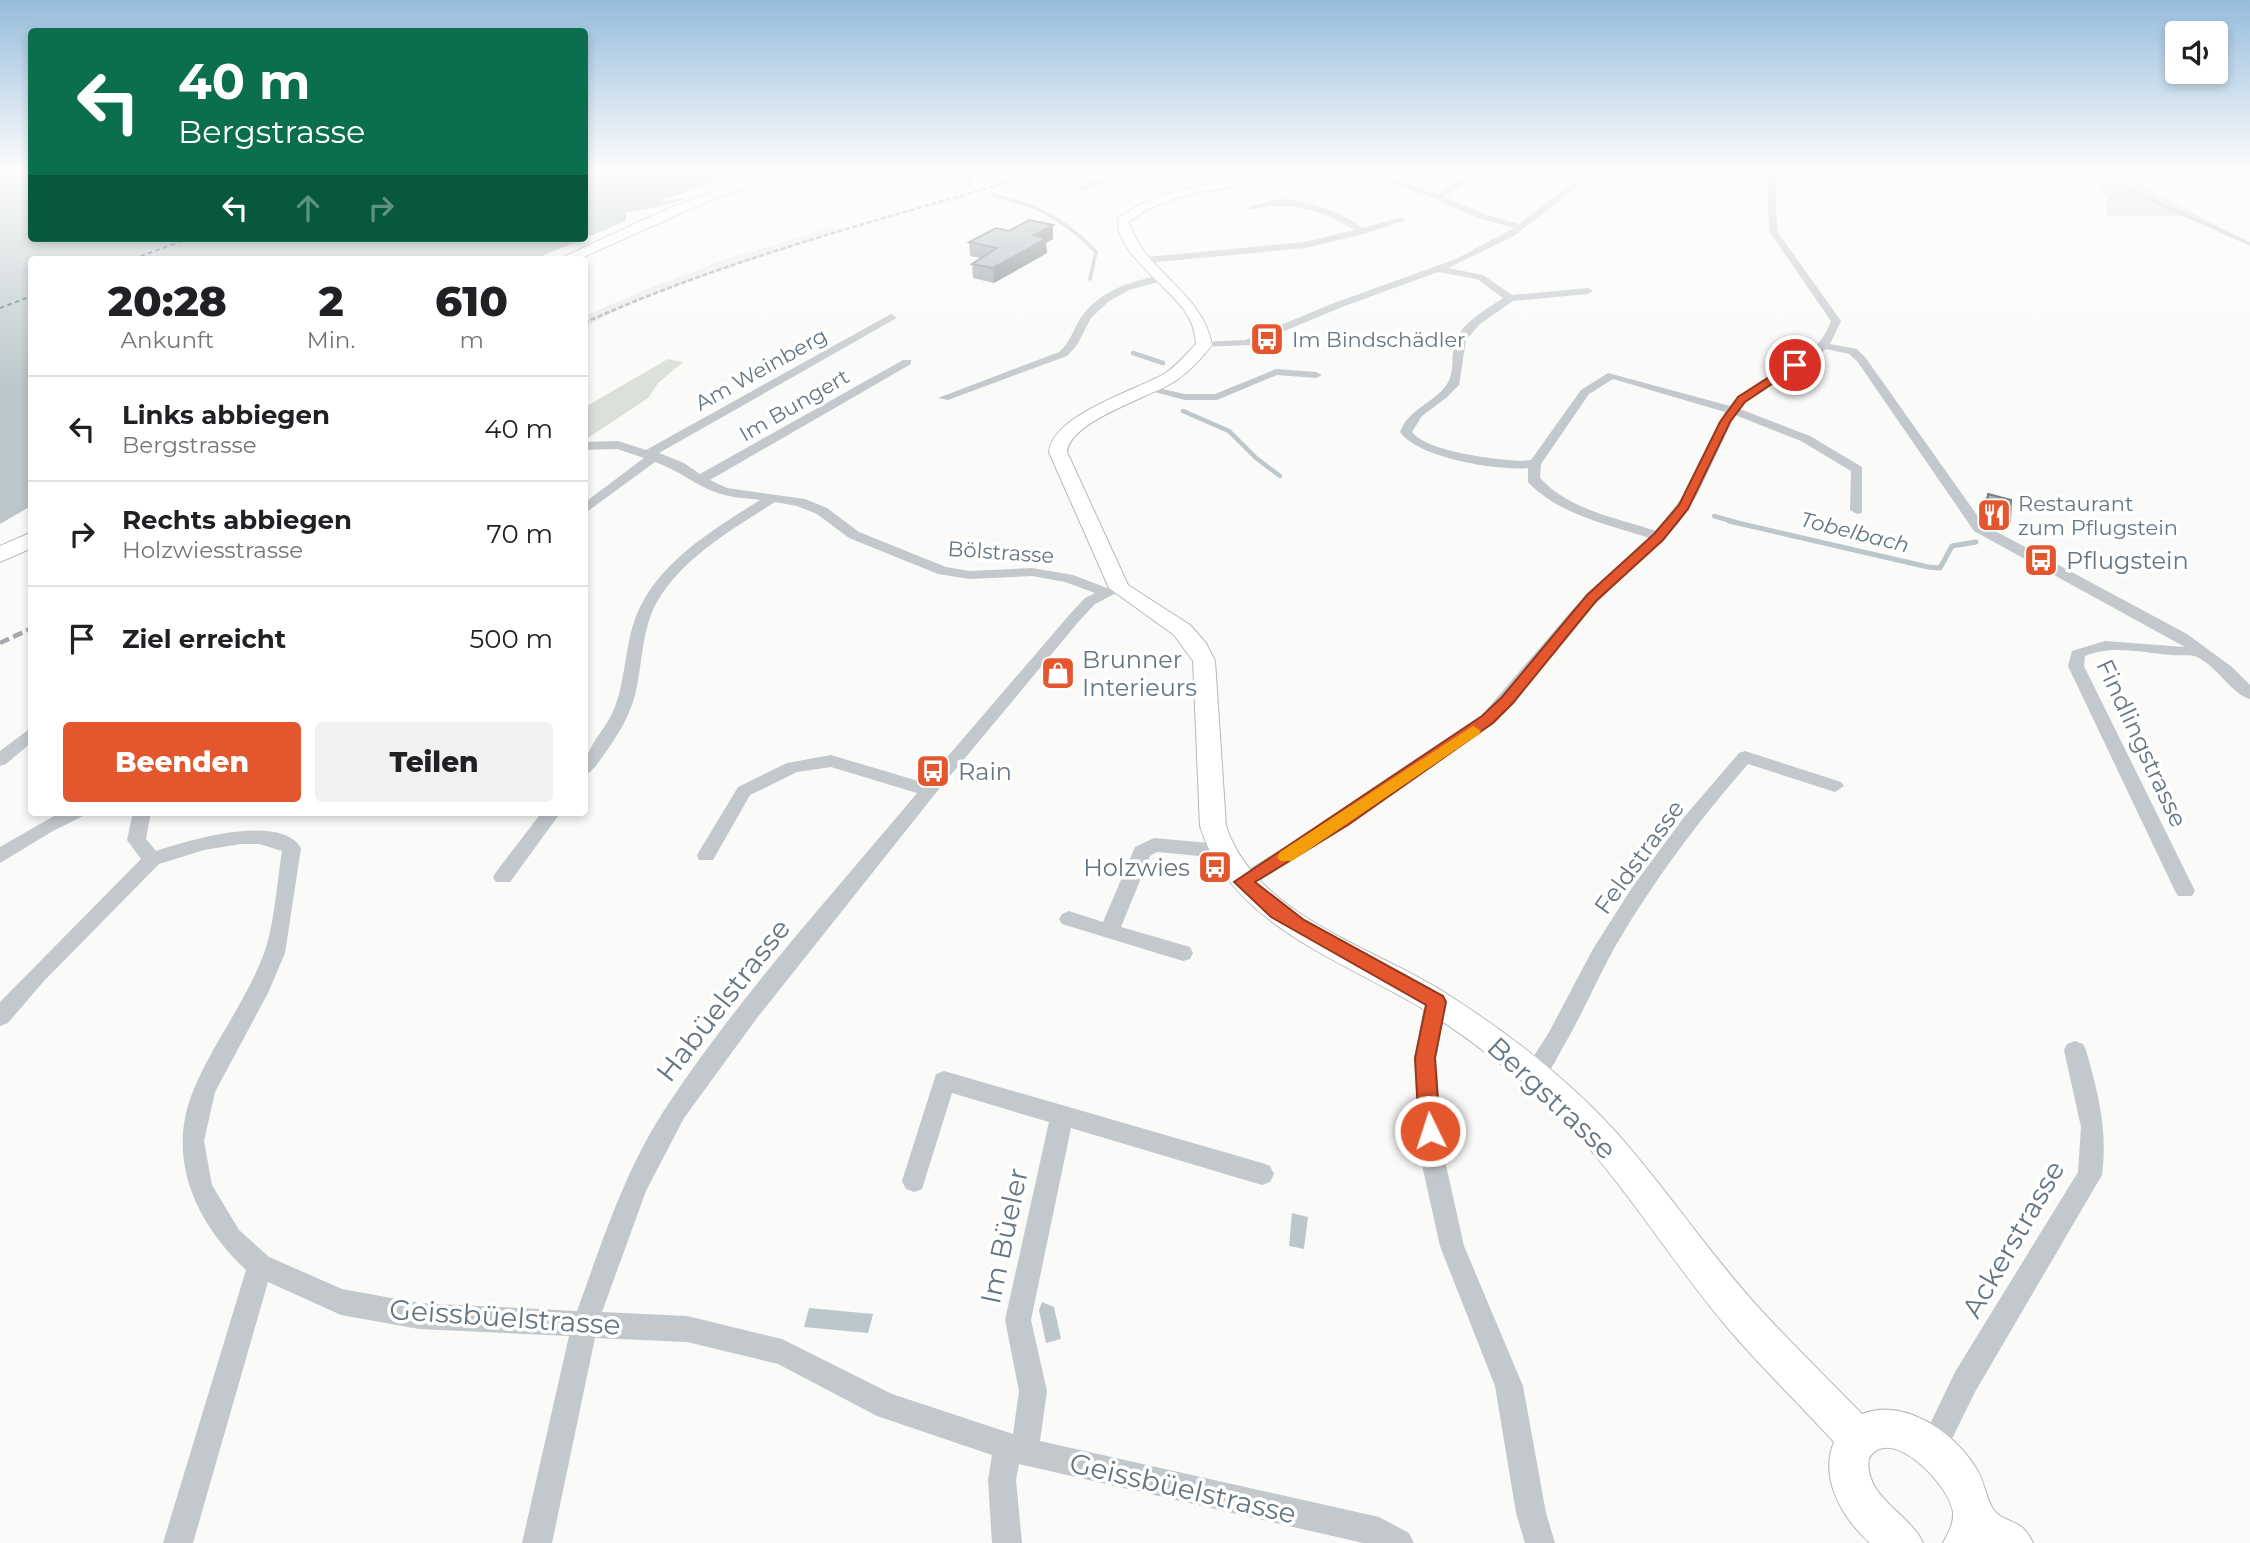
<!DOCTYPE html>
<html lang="de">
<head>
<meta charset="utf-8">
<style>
  body { margin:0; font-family:Montserrat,sans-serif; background:#f2f2f2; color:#202124; height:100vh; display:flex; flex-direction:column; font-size:26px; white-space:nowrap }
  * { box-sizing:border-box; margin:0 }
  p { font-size:23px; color:#757577 }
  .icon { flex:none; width:38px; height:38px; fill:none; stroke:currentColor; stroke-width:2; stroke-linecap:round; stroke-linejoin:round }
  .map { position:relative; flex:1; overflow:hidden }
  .side { position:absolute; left:28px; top:256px; width:560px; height:560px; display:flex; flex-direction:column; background:#fff; border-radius:7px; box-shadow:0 4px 10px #0003 }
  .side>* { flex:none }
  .top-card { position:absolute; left:28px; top:28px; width:560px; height:214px; border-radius:7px; box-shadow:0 4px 10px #0003; background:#0b6e4f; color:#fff; overflow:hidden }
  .controls { position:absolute; left:2165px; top:21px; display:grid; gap:14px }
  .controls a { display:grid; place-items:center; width:63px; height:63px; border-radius:7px; background:#fff; box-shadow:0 4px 10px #0003; font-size:35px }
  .pin { position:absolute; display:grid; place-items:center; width:60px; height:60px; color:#fff; margin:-30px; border:4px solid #fff; border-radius:50%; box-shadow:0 2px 7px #0007 }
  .me { position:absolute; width:77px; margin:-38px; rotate:356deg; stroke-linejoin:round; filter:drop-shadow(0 0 5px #0008) }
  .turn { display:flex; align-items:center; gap:24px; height:147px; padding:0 35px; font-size:32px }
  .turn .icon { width:91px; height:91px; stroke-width:2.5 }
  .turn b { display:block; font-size:49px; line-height:60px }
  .lanes { display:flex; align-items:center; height:66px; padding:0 35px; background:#0003; justify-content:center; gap:35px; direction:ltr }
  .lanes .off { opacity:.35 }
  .eta { display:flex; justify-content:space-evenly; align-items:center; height:119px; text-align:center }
  .eta b { font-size:42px; font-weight:800; line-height:49px }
  .cta { display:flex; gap:14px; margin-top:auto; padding:14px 35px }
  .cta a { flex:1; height:80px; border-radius:7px; background:#e4572e; color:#fff; font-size:28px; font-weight:800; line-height:80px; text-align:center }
  .cta a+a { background:#f2f2f2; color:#202124 }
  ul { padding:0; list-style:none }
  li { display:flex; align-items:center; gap:21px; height:105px; padding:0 35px; border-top:2px solid #e0e0e0 }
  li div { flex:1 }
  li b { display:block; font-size:26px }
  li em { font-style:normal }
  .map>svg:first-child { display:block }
  .built { fill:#e8e9e9 }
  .green { fill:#dadfd7 }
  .water { fill:#bbc7cb }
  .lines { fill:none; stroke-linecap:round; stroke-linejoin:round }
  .stream-far2 { stroke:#bbc7cb; stroke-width:3.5 }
  .stream-far1 { stroke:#bbc7cb; stroke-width:4.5 }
  .stream { stroke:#bbc7cb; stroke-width:5 }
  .ferry { stroke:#60757c; stroke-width:2; stroke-dasharray:4.5 3.5; stroke-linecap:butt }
  .secondary-casing { stroke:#b3babf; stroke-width:2 }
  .primary-casing { stroke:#b5babe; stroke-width:2 }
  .street { fill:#c3c8cc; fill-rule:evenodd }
  .secondary { fill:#fff; fill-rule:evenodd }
  .primary { fill:#fff; fill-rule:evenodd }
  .rail-far1 { stroke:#a2aab0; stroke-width:2.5; stroke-dasharray:5 2.5; stroke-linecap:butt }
  .rail { stroke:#a2aab0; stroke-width:4.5; stroke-dasharray:10 4.5; stroke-linecap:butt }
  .wall { fill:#929a9f }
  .shaded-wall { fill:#777d82 }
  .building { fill:#aab3b9; stroke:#777d82; stroke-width:2 }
  .route { fill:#e4572e; stroke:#94391e; stroke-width:2 }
  .slow { fill:#f59e0b }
  .labels { text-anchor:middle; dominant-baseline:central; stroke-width:7; stroke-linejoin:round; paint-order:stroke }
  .far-poi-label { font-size:21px; fill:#657683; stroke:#fff; text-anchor:start }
  .far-street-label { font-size:21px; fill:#657683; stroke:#fff }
  .far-water-label { font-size:21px; font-style:italic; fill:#60757c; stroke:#fff }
  .poi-label { font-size:24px; fill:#657683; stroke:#fff; text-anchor:start }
  .street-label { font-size:24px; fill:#657683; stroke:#fff }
  .near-street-label { font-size:28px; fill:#657683; stroke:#fff }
</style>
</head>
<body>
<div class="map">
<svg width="2250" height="1543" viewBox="0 0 2250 1543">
  <rect width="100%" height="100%" fill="#fafaf8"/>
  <polygon class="built" points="833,227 843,230 715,272 633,302 585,327 585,316 647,289 724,260"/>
  <g class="green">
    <polygon points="2089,171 2131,171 2142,186 2233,234 2179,216 2107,216 2107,198"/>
    <polygon points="668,359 683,362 658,383 648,398 585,440 585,407"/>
  </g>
  <g class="water">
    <path d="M0,171H31L32,238H584L585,171L741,173L659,201L687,198C667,206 647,208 626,213V221L535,259H32L31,506L0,524Z"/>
    <polygon points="1292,1213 1308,1217 1304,1249 1289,1246"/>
    <polygon points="1042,1302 1054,1307 1061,1339 1046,1343 1039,1310"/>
    <polygon points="809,1308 873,1314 868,1333 804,1327"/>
  </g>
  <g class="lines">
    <g class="stream-far2">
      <polyline points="2113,171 2134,192 2250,244"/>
      <polyline points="972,187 968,183 973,171"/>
      <path d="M992,195C1035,204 1066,220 1096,252L1090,279"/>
    </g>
    <g class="stream-far1">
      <polyline points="1133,353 1163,363"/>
      <polyline points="1183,411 1229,431 1256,458 1280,476"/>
      <polyline points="1714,516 1735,522"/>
    </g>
    <polyline class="stream" points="1729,521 1928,567 1940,568 1952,546 1976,542"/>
    <g class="ferry">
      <polyline points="133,259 190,238"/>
      <polyline points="0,308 32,296"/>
    </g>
    <g class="secondary-casing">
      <path id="secondary" d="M1281,171H1300C1289,179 1272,180 1259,183C1213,191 1167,192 1129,222C1144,272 1202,291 1212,345C1203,357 1189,371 1177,380C1152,397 1070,420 1067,452L1128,585L1190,625L1206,643L1215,661L1226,826C1256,916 1374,947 1447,994C1508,1033 1567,1078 1615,1131C1666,1188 1708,1252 1759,1308C1792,1344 1828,1379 1862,1414C1904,1397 1955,1433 1976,1468C1984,1480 1986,1498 1993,1509C2004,1525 2021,1516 2033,1543H1943C1948,1533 1954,1524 1953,1512C1950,1486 1891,1423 1869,1458C1863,1497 1910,1513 1923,1543H1870C1842,1518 1819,1478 1834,1442C1801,1406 1765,1371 1732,1333C1661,1251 1607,1151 1522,1081C1491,1056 1457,1030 1423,1009C1342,960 1231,925 1200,826L1193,661L1174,635L1109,588L1049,452C1053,415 1134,391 1164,374C1176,367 1186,354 1196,344C1195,333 1193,323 1186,313C1171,288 1111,249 1119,218C1167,181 1225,187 1281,171Z"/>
    </g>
    <g class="primary-casing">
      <g id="primary">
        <polygon points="770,171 791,171 706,202 579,259 559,259 669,208"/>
        <polygon points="32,532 32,548 0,562 0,546"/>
      </g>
    </g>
    <g class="street">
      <polygon points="994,171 1004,171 996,178 990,178"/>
      <polygon points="1124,171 1137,171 1083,190 1076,188"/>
      <path d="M1352,171H1365L1437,194L1473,171H1483L1444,197L1484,214L1519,224L1588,171H1597L1514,236L1448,268L1483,275L1512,295L1588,288L1593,291L1588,294L1513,301L1480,324L1466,340L1459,385L1446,398L1422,416L1412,432C1427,452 1498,460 1522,461L1531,460L1581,390L1608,373L1730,406C1759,372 1815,367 1831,321L1769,231L1767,171H1775L1777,231L1841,321L1830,344L1857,349L1865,357L1984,525L2187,634L2232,667L2250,685V699C2233,695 2217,667 2199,658C2193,654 2180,656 2172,655C2144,653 2113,644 2085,656L2084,666L2195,891L2192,896H2178L2175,891L2068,666L2072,651L2105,641L2185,647L1974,531L1857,361L1849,354L1826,349C1800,372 1762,382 1740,409L1810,436L1862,467V513L1857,514L1850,510L1851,471L1801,441L1735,415L1697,495L1678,524L1583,616L1494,723L1348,825L1250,887H1236L1233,882L1236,877L1336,815L1482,715L1573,609L1649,538C1607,524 1559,515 1528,482V468C1497,471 1418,458 1400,432C1409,409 1430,405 1445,387C1455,375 1451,360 1454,346C1459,323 1486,310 1503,298L1477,279L1438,272L1342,307L1251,345L1200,347L1199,345L1204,342L1245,340L1334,303L1456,259L1514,228L1478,218L1426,195ZM1613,379L1725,412L1684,495L1656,531C1617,518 1569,510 1540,478L1541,464L1589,394Z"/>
      <path d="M1277,199C1303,199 1341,211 1362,228L1402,217L1406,220L1364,234L1305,248L1147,263L1142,260L1147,257L1305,242L1354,230C1323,210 1287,200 1252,210L1248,207Z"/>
      <path d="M1162,275L1165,276V280L1129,290L1108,302L1091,318L1077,345L1067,356L948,400L938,398L1059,352C1070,343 1073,330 1080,319C1098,291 1131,281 1162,275Z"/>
      <path d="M891,314L896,317L895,319L659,453L684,463L700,474L903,360H911V364L710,480L727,488L805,499L827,508L859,532L946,567L970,571L1032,568L1073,575L1107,588L1119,584L1126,588L1095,604L1080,620L935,794L757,1018L684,1118L646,1191L602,1312L687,1316L782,1339L892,1394L1013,1434L1019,1391L1005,1320L1049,1122L952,1093L922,1189L914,1192L906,1189L902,1181L936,1074L944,1071L1262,1163L1270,1166L1274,1174L1270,1182L1262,1185L1071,1128L1031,1320L1047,1391L1040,1441L1379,1517L1409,1533L1414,1543H1363L1019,1464L1016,1480L1022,1543H992L988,1480L992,1455L877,1416L778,1364L687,1342L595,1338L552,1543H522L569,1336L419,1329L341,1315L268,1282L193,1543H163L246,1270C195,1222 165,1157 194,1089C213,1043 245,1003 263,956C274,929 277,882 282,851L259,844H241L204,850L159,864L43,982L8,1023L0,1026V1002L141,859L127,840L133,812H151L146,839L156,851C186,841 280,812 301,848L285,953L268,993L215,1092L204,1141L212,1185L239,1230L269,1257L342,1289L419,1303L577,1311C603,1240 626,1166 669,1103C742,993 833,894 917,793L831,767L797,772L750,795L713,860H699L697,855L738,787L787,763L831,755L925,783L1070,614L1085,598L1095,593L1065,582L1032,576L970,579L938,574L849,538L817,514L797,506L775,502C733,529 683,557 657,602C641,630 643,664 635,695C629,718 616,738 603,756C597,764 593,772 584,775C584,744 606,733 616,704C625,678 625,651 633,625C651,566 711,531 760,500C747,498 733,498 721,494C697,487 679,470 655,462L584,514V503L644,458L617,449L584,450V442L618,441L646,450Z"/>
      <polygon points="1276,369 1316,372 1322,375 1316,378 1277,375 1217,400 1185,400 1143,389 1149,386 1185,394 1215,394"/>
      <polygon points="32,727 32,742 6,764 0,766 0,751"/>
      <path d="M1745,751L1841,782L1844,786L1835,792L1748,764C1699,820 1654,880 1616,945C1597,979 1582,1015 1562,1049C1554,1063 1545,1086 1526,1080L1523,1073L1548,1034L1593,949L1633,886L1685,816L1739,753Z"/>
      <polygon points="61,812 86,812 83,816 53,831 0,863 0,847"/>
      <polygon points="542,812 561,812 510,882 496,882 493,877 496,872"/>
      <polygon points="1154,838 1221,844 1228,846 1230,851 1228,856 1221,858 1157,852 1150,856 1121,927 1190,947 1193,953 1190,959 1183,961 1062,924 1059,919 1062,914 1069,911 1103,922 1135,847"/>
      <polygon points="1436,993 1443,996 1447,1002 1436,1058 1444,1156 1464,1246 1523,1386 1546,1513 1555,1543 1525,1543 1516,1513 1495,1386 1440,1246 1420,1156 1414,1058 1425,1002 1429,996"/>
      <path d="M2075,1041L2083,1044L2086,1050C2098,1092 2108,1131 2102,1175L1975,1392L1943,1457L1933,1461L1923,1457L1919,1447L1955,1372L2078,1172L2081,1127L2064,1050L2067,1044Z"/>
    </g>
    <use href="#secondary" class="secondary"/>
    <use href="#primary" class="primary"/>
    <path class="rail-far1" d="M584,323C733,256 891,217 1048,171"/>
    <polyline class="rail" points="0,643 32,628"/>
  </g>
  <g class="wall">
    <polygon points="1053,239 1046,243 1047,253 994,283 973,278 972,264 981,258 970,256 969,242"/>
    <polygon points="1988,494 2010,521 2005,529 1986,523 1982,518 1983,503"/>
  </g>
  <polygon class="shaded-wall" points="1053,225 1053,239 1046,243 1047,253 994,283 993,268 1034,235"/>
  <g class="building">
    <polygon points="1029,220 1053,225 1034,235 1046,239 993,268 972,264 997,248 969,242 996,228 1009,231"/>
    <polygon points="1988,494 2011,500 2010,521 1990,514 1987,509"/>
  </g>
  <linearGradient id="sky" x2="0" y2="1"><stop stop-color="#96bcdc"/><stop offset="0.44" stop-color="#fdfdfc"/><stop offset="1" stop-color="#fdfdfc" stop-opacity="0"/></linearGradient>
  <rect width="2250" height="387" fill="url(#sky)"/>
  <polygon class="route" points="1791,363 1800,365 1745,402 1730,422 1688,509 1663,540 1596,601 1513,703 1493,723 1348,825 1255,882 1304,920 1443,996 1446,1002 1435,1058 1440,1131 1437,1138 1430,1141 1422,1138 1419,1131 1415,1058 1426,1005 1271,917 1234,882 1482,716 1502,697 1587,595 1654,534 1679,505 1720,422 1738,397"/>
  <polygon class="slow" points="1473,726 1481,731 1479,734 1292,861 1280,861 1277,857 1280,852"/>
  <defs>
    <g id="bus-square" transform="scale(1.75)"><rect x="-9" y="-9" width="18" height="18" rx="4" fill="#e4572e" stroke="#fff"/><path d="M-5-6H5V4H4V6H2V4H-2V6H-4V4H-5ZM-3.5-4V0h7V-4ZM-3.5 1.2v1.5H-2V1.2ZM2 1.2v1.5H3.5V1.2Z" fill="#fff"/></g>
    <g id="restaurant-square" transform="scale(1.75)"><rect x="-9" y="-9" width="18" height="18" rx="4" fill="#e4572e" stroke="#fff"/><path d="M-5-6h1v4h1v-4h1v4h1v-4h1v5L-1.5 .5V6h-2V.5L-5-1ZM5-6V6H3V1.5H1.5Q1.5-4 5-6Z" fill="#fff"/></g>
    <g id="shop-square" transform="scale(1.75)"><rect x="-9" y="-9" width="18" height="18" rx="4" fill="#e4572e" stroke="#fff"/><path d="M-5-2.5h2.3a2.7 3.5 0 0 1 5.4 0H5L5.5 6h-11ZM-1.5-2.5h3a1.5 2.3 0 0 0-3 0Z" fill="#fff"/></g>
  </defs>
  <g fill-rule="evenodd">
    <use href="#bus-square" x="1267" y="339"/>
    <use href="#restaurant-square" x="1994" y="515"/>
    <use href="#bus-square" x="2041" y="560"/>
    <use href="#shop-square" x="1058" y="673"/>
    <use href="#bus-square" x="933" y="771"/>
    <use href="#bus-square" x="1215" y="867"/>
  </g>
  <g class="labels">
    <g class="far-poi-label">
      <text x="1292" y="339">Im Bindschädler</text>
      <text x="2018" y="503">Restaurant<tspan x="2018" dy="24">zum Pflugstein</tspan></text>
    </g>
    <g class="far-street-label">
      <text transform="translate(761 369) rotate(-29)">Am Weinberg</text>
      <text transform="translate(794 405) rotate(-30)">Im Bungert</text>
      <text transform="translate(1001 552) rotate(4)">Bölstrasse</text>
    </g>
    <g class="far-water-label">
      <text transform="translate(1855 532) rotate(14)">Tobelbach</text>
    </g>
    <g class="poi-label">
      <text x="2066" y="560">Pflugstein</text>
      <text x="1082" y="659">Brunner<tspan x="1082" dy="28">Interieurs</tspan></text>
      <text x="958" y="771">Rain</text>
      <text x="1190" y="867" text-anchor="end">Holzwies</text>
    </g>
    <g class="street-label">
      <text transform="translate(2142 743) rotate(65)">Findlingstrasse</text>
      <text transform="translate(1639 857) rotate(-54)">Feldstrasse</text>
    </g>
    <g class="near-street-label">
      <text transform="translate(723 1000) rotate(-52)">Habüelstrasse</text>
      <text transform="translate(1552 1098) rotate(43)">Bergstrasse</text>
      <text transform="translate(1004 1236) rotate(-78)">Im Büeler</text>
      <text transform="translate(2013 1239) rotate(-60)">Ackerstrasse</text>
      <text transform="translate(505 1317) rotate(4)">Geissbüelstrasse</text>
      <text transform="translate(1183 1488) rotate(13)">Geissbüelstrasse</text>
    </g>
  </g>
</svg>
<div class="controls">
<a><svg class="icon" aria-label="sound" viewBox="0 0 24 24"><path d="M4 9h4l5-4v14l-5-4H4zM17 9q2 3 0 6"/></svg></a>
</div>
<div class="pin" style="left:1795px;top:365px;background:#d93025"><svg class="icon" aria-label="arrive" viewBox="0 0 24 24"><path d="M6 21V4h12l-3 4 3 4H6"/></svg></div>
<svg class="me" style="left:1430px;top:1131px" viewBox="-20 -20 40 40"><circle r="17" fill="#e4572e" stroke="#fff" stroke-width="3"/><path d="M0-11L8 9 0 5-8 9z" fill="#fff"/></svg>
<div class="top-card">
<div class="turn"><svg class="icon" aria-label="left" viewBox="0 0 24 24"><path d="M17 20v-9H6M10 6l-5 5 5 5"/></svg><div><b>40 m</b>Bergstrasse</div></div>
<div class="lanes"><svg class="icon" aria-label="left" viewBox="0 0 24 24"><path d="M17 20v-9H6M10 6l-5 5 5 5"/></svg><svg class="icon off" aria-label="ahead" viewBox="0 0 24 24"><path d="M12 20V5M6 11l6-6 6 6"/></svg><svg class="icon off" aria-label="right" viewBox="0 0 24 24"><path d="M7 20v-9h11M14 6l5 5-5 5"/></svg></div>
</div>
<section class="side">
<div class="eta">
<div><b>20:28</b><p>Ankunft</p></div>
<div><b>2</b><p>Min.</p></div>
<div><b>610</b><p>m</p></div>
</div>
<ul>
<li><svg class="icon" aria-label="left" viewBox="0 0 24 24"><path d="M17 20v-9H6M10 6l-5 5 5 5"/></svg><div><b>Links abbiegen</b><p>Bergstrasse</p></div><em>40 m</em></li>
<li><svg class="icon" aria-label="right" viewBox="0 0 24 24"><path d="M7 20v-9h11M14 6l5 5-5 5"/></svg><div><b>Rechts abbiegen</b><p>Holzwiesstrasse</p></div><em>70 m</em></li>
<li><svg class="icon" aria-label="arrive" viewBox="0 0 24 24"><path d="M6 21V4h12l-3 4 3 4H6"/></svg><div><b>Ziel erreicht</b></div><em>500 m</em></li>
</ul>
<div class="cta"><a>Beenden</a><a>Teilen</a></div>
</section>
</div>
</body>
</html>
